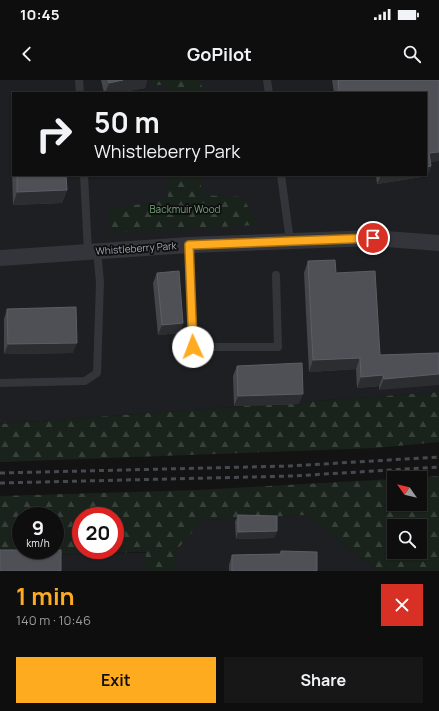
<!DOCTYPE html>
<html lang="en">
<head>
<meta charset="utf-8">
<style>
  body { margin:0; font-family:Manrope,sans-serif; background:#171718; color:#f1f3f6; height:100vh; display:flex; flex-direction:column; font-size:15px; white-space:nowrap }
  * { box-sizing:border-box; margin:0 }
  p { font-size:13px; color:#9b9c9e }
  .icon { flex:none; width:22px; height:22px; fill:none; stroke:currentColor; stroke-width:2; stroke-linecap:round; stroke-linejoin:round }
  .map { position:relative; height:491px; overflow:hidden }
  .panel { display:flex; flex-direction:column; background:#0e0e0f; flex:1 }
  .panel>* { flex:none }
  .guide { position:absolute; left:12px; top:12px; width:415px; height:84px; border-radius:0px; box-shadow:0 1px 3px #0004,0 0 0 1px #2e2e2f; background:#0e0e0f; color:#f1f3f6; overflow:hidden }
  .needle { width:26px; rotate:304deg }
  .controls { position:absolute; left:387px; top:391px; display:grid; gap:8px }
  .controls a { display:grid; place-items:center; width:40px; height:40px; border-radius:0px; background:#0e0e0f; box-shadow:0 1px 3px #0004,0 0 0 1px #2e2e2f; font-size:20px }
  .speed { position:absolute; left:12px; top:427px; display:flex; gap:8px; font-size:20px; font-weight:700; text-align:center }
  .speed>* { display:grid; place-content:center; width:52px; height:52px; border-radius:50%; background:#0e0e0f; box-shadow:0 1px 3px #0004,0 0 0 1px #2e2e2f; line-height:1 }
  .speed small { font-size:10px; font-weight:400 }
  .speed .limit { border:6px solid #d22; background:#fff; color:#111 }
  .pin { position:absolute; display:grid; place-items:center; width:34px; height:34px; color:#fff; margin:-17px; border:2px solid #fff; border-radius:50%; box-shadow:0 1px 4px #0007 }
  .me { position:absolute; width:44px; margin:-22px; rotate:358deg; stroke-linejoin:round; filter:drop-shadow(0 0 3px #0008) }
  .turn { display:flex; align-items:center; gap:14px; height:84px; padding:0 16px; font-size:18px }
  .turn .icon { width:52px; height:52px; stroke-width:2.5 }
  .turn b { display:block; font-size:28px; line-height:34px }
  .round { display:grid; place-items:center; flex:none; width:42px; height:42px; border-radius:0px; background:#171718 }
  .head { display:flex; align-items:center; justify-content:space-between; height:68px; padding:0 16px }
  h1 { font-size:24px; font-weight:700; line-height:30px; color:#ffab20 }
  .primary-button { display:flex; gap:8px; margin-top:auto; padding:8px 16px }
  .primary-button a { flex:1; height:46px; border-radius:0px; background:#ffab20; color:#111; font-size:16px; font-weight:700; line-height:46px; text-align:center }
  .primary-button a+a { background:#171718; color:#f1f3f6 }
  .status { display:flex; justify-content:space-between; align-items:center; height:28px; padding:0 20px; background:#0e0e0f; direction:ltr }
  .status svg { height:11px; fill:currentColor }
  header { display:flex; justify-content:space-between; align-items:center; height:52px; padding:0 16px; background:#0e0e0f; font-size:18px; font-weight:700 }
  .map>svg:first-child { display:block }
  .built { fill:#1e1f22; fill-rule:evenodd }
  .forest { fill:url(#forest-firs); fill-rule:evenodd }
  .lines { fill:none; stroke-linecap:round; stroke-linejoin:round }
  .service { stroke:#33353a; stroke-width:8 }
  .minor { stroke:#33353a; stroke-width:16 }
  .rail { stroke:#46494f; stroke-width:3; stroke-dasharray:5 4; stroke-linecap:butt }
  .wall { fill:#43464a }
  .shaded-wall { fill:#2c2d30 }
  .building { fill:#4e5056; stroke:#5b5e65 }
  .route-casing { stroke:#a66f15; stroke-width:10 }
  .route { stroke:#ffab20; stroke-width:7 }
  .labels { text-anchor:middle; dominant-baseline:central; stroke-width:3.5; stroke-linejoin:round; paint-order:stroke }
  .park-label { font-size:10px; fill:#78a379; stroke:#0e0e0f }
  .street-label { font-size:10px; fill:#a3aab6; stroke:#0e0e0f }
</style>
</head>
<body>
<div class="status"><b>10:45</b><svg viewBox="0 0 49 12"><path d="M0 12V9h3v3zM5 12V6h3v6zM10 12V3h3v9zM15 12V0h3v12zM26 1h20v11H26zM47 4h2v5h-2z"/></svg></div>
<header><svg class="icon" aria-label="back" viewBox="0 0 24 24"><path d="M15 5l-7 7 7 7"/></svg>GoPilot<svg class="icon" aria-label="search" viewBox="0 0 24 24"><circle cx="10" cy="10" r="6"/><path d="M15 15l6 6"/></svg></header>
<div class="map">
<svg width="439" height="491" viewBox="0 0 439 491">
  <defs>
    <pattern id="forest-firs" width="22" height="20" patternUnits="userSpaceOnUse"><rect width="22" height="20" fill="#1a231b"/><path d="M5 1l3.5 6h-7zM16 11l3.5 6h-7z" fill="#38403a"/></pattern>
  </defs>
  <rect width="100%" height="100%" fill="#131314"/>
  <g class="built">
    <path d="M0,0H439V312L0,344ZM13,13H426V95H13Z"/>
    <polygon points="307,435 378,491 0,491 0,476 175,472 203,440"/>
  </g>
  <g class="forest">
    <polygon points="153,0 201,0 202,13 167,13 167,5 154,5"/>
    <polygon points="168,95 201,95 201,115 243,117 257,145 110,153 107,130 168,119"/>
    <polygon points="439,312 439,362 376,368 0,382 0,344"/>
    <path d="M439,396V491H378L307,435L203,440L175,472L176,491H145L146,472L0,476V416L197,410L394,399V424H420V398H409ZM21,436H55V470H21ZM81,436H115V470H81ZM394,446H420V472H394Z"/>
  </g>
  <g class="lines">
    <g class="service">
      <polyline points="79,0 80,13"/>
      <polyline points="267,0 269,13"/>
      <polyline points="84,95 88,172"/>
      <polyline points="281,95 290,161"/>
      <polyline points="189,165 193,267 278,267 276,195"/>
      <polyline points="0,303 85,301 97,293 100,202 97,171"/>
    </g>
    <polyline class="minor" points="0,178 189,165 373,158 439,163"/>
    <g class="rail">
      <polyline points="0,393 290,386 439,377"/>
      <polyline points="0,403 293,396 439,387"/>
    </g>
  </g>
  <g class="wall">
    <polygon points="101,0 147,0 145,8 117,13 104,13"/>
    <polygon points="332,0 439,0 430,83 431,86 427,96 377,104 376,95 426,95 426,13 334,13"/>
    <polygon points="13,53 13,95 66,95 67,110 62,123 13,125 11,59"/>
    <polygon points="308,181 336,193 380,275 439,273 379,310 379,306 357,308 356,289 309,292 304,193"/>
    <polygon points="157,193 183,243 180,253 158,255 153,203"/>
    <polygon points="7,229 73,273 4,274 4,239"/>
    <polygon points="237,286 299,324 234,326 233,296"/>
    <polygon points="238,435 277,451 274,458 236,459 235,442"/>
    <polygon points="281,471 317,491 229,491 229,485 232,475 280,474"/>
  </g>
  <g class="shaded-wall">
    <polygon points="123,0 147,0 145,8 117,13 105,13 109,3"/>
    <polygon points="439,72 439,81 426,83 429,73"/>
    <polygon points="431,86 427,96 377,104 381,95 426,95 426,87"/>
    <polygon points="67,110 62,123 13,125 17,112"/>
    <polygon points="183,243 180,253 158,255 162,245"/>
    <polygon points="77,263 73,273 4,274 8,264"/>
    <polygon points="360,278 356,289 309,292 313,280"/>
    <polygon points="439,294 439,305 379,310 384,299"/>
    <polygon points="383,295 379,306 357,308 361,297"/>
    <polygon points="303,314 299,324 234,326 238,316"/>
    <polygon points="277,451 274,458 236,459 238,452"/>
  </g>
  <g class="building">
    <polygon points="108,0 123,0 109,3"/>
    <polygon points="338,0 439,0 439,72 429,73 431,86 426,87 426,13 339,13"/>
    <polygon points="17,95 66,95 67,110 17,112"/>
    <polygon points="335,180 336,193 375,191 380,275 439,273 439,294 384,299 383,295 361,297 360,278 313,280 308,181"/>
    <polygon points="179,191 183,243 162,245 157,193"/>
    <polygon points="76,227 77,263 8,264 7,229"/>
    <polygon points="302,283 303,314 238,316 237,286"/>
    <polygon points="238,435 277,436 277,451 238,452"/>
    <rect x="0" y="470" width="61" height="21"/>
    <polygon points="281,471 317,472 317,491 232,491 232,475 281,474"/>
  </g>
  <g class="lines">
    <g class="route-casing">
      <polyline id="route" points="193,267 189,165 373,158"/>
    </g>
    <use href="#route" class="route"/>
  </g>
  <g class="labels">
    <g class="park-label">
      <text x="185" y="129">Backmuir Wood</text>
    </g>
    <g class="street-label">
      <text transform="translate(136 168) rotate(-4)">Whistleberry Park</text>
    </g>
  </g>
</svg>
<div class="controls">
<a><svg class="needle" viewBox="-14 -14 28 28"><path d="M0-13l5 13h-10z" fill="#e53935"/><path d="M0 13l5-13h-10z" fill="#9b9c9e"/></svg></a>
<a><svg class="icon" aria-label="search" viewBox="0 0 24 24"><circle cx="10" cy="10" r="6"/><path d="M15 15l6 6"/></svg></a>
</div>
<div class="speed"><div>9<small>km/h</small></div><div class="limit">20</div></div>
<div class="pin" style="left:373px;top:158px;background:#d93025"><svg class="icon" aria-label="arrive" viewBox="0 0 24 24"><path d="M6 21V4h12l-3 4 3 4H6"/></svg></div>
<svg class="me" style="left:193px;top:267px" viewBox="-20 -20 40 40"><circle r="19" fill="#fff"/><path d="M0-13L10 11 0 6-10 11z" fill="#ffab20"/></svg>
<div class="guide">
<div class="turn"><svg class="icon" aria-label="right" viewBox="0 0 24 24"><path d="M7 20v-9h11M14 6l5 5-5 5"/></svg><div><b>50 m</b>Whistleberry Park</div></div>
</div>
</div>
<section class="panel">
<div class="head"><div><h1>1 min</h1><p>140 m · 10:46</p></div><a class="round" style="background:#d93025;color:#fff"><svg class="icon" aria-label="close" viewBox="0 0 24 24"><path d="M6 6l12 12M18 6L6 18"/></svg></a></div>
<div class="primary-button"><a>Exit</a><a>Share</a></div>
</section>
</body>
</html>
